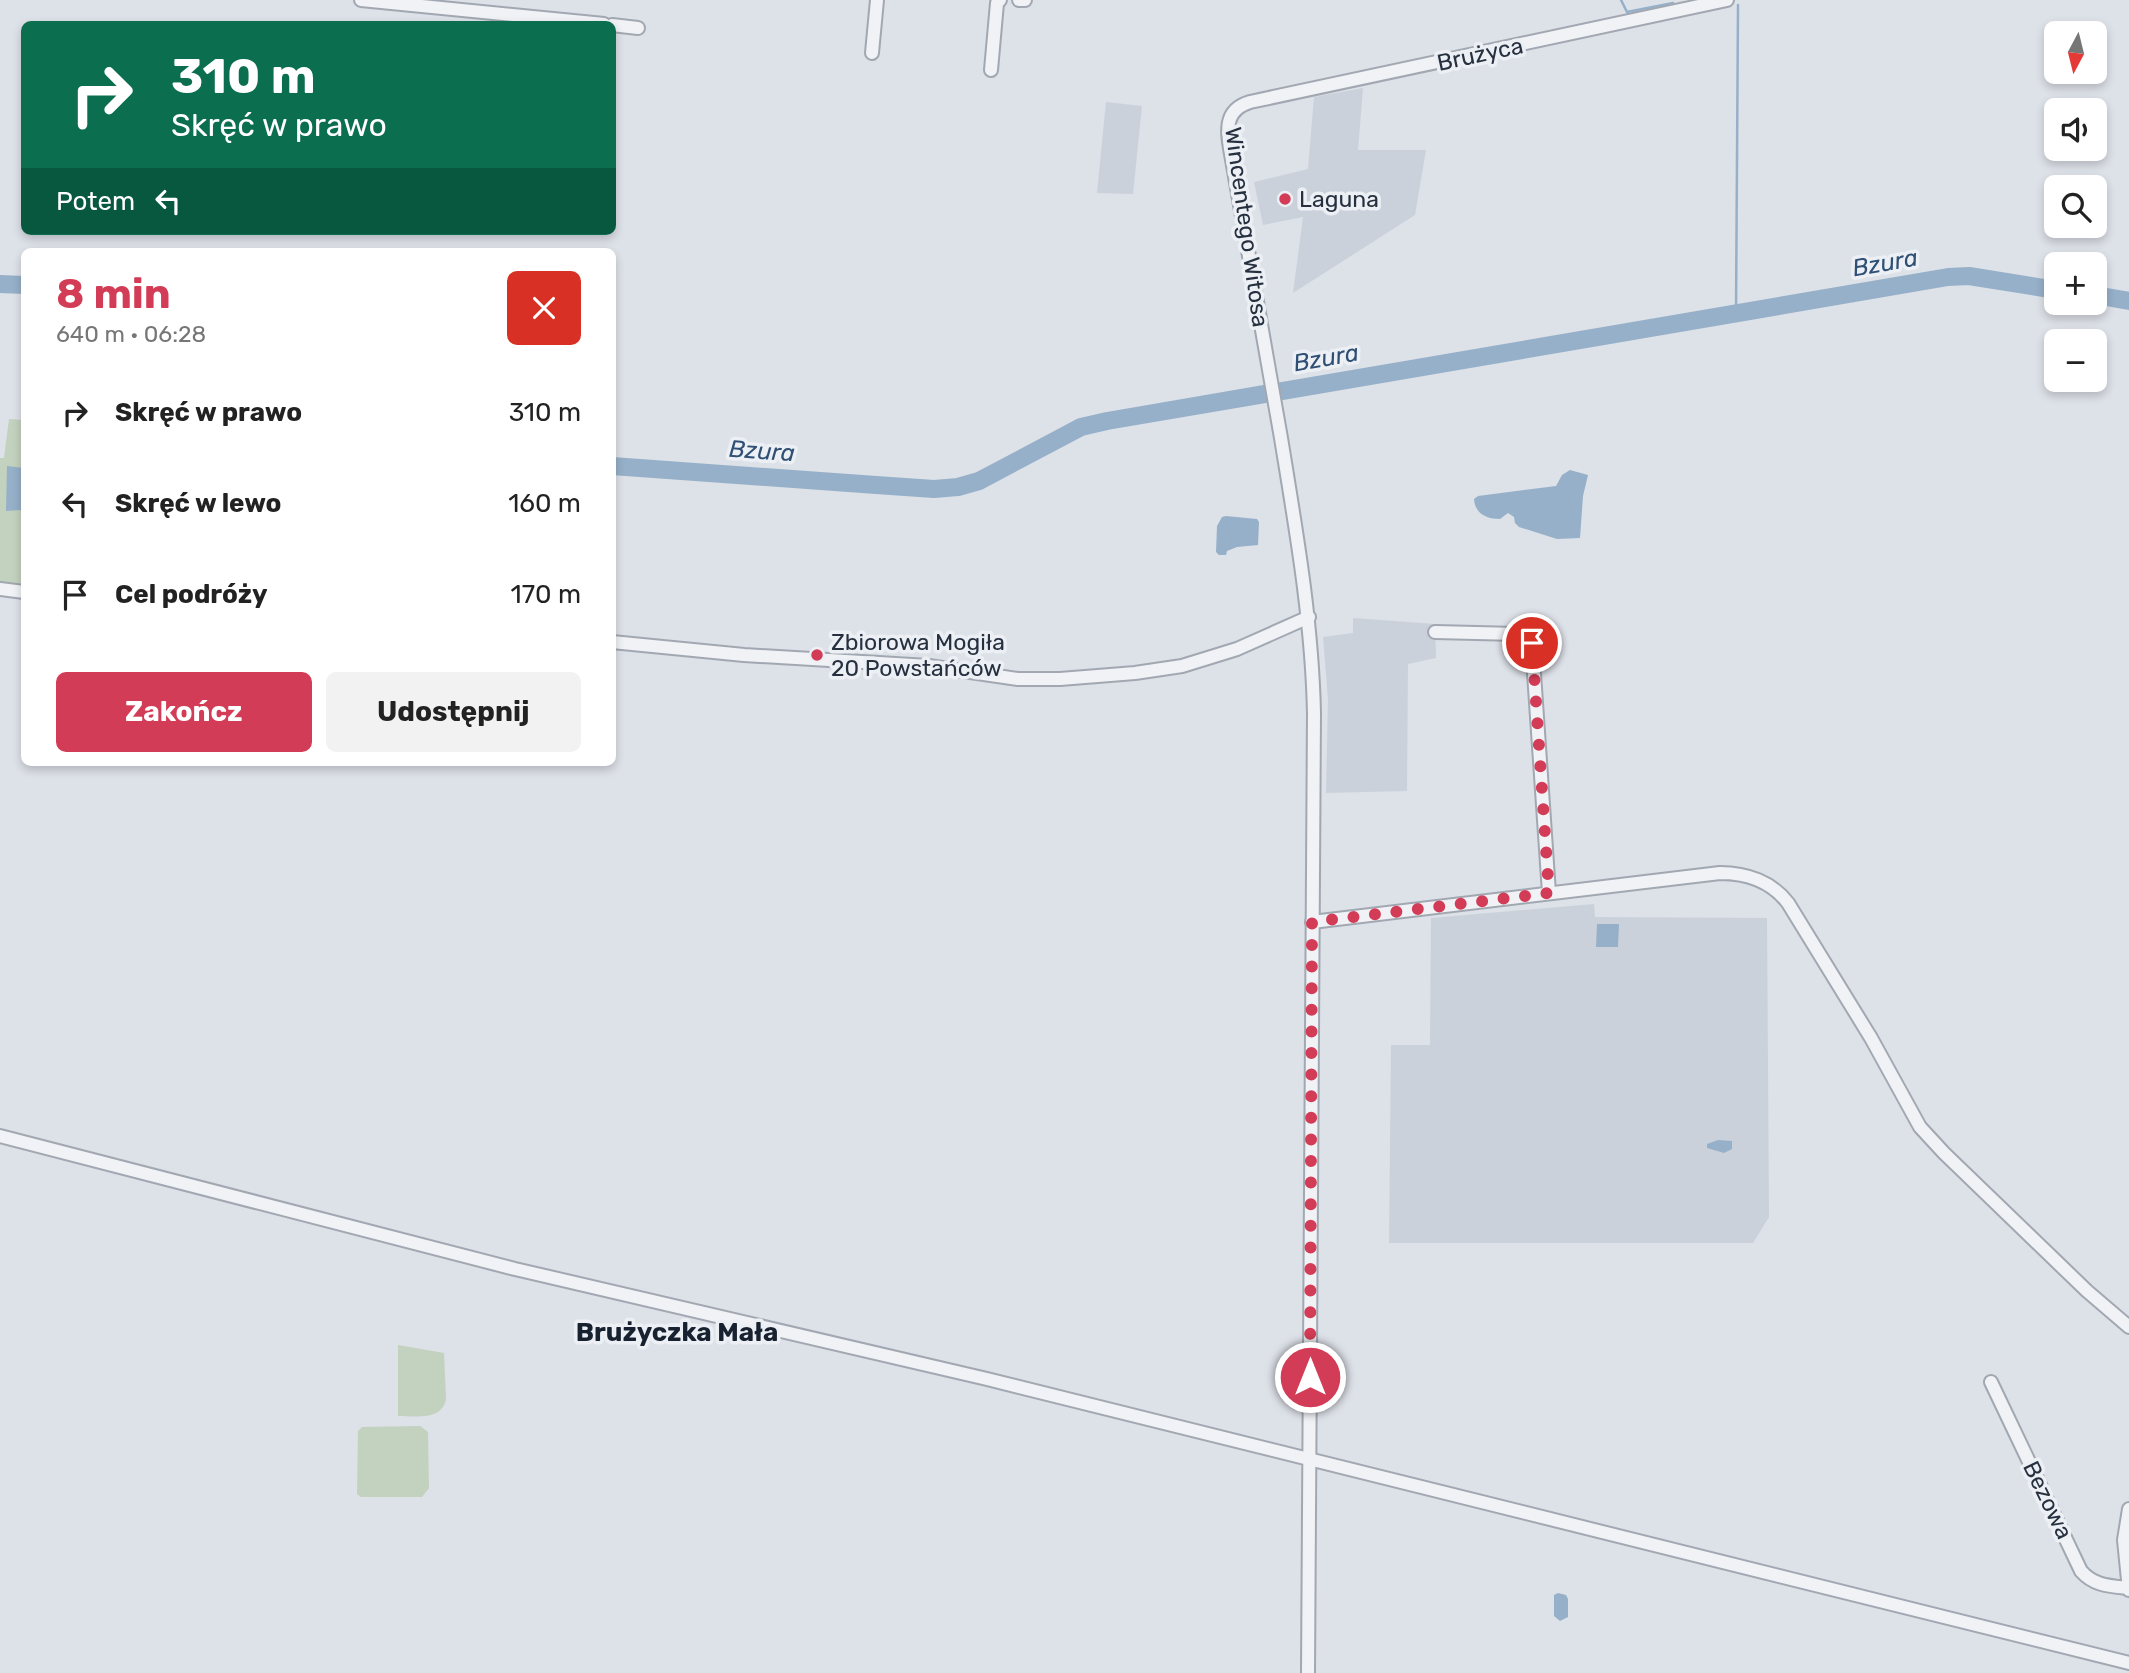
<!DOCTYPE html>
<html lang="pl">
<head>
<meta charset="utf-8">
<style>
  body { margin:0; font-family:Rubik,sans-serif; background:#f2f2f2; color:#222; height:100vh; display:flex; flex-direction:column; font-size:26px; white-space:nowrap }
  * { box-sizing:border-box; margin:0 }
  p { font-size:23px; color:#767676 }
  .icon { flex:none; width:38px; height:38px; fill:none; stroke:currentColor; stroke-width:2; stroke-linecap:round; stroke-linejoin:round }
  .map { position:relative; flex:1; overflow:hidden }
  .details { position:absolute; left:21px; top:248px; width:595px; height:518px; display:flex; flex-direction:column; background:#fff; border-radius:10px; box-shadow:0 4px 10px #0003 }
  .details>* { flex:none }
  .top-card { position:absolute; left:21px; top:21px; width:595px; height:214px; border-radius:10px; box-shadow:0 4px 10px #0003; background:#0b6e4f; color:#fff; overflow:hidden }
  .needle { width:46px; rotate:187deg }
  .fabs { position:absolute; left:2044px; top:21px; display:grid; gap:14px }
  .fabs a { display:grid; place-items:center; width:63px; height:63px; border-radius:10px; background:#fff; box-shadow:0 4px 10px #0003; font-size:35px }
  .pin { position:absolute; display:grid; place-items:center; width:60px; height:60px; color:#fff; margin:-30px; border:4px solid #fff; border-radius:50%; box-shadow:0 2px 7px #0007 }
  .me { position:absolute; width:77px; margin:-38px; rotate:0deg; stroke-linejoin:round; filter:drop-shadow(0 0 5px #0008) }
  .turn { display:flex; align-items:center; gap:24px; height:147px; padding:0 35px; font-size:32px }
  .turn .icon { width:91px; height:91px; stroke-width:2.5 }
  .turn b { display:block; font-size:49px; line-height:60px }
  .then { display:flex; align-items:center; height:66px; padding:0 35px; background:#0003; gap:14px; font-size:26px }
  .round { display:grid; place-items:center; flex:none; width:74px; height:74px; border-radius:10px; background:#f2f2f2 }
  .head { display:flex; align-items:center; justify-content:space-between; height:119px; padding:0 35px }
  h1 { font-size:42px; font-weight:700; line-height:52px; color:#d33c56 }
  .action { display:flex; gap:14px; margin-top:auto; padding:14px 35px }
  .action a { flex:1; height:80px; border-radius:10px; background:#d33c56; color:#fff; font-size:28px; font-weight:700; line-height:80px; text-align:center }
  .action a+a { background:#f2f2f2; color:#222 }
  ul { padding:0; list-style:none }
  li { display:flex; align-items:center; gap:21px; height:91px; padding:0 35px }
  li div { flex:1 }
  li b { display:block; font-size:26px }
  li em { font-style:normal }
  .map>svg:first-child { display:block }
  .built { fill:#cbd1da }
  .green { fill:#c3d2be }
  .water { fill:#96b0c9 }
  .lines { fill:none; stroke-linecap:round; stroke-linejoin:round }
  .stream { stroke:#96b0c9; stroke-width:2.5 }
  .river { stroke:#96b0c9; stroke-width:18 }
  .minor-casing { stroke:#a2a8b2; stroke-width:16 }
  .minor { stroke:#f0f2f6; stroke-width:12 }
  .route { stroke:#d33c56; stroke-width:12; stroke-dasharray:0 21.6 }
  .poi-dot { fill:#d33c56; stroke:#ecf0f5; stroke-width:2.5 }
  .labels { text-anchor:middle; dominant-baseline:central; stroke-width:7; stroke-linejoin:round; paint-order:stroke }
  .street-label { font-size:23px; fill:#26303f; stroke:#ecf0f5 }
  .poi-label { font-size:23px; fill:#26303f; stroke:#ecf0f5; text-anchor:start }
  .water-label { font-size:24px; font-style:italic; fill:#2f4f74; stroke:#ecf0f5 }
  .quarter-label { font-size:26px; font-weight:bold; fill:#18212f; stroke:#ecf0f5 }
</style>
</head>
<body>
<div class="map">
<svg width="2129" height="1673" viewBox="0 0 2129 1673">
  <rect width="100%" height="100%" fill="#dde1e8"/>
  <g class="built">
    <polygon points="1363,88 1358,150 1426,150 1415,215 1293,293 1303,217 1263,225 1254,182 1308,169 1314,97"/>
    <polygon points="1106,102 1142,106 1133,194 1097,193"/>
    <polygon points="1353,618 1435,624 1436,658 1408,664 1407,791 1326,793 1328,699 1323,637 1353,633"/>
    <polygon points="1594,904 1595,917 1767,918 1769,1217 1753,1243 1389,1243 1391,1045 1430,1045 1431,918"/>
  </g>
  <g class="green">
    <polygon points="9,419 24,420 24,589 0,586 0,458 4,458"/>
    <path d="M398,1345L444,1353L446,1399C442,1421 415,1416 398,1416Z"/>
    <polygon points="420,1426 428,1432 429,1488 422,1497 361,1497 357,1494 358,1431 362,1427"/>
  </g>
  <g class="water">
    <polygon points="7,466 24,468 24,513 20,510 6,511"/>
    <path d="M1570,470L1588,475L1583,496L1580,538L1557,539L1519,527L1515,523L1514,517L1508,513L1500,519C1487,519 1475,514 1474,499L1478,496L1556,486L1562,475Z"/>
    <polygon points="1226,516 1257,519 1259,522 1258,545 1237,547 1227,551 1226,555 1219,555 1216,552 1217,526 1222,517"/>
    <polygon points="1597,924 1619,924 1618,947 1596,947"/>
    <polygon points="1718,1140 1732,1141 1732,1149 1724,1153 1707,1148 1707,1144"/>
    <polygon points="1558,1593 1566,1595 1568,1599 1568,1617 1560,1621 1554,1616 1554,1595"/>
  </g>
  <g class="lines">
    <g class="stream">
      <polyline points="1621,0 1627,12 1673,3"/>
      <polyline points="1736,314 1738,5"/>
    </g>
    <g class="river">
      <polyline points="0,284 24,285"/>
      <polyline points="2095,295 2129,301"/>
      <polyline points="612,466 876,485 934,489 958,487 979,481 1081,427 1107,421 1948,277 1969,276 2056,290"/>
    </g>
    <g class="minor-casing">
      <g id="minor">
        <polyline points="361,0 604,24"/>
        <polyline points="1019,0 1025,0"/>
        <polyline points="612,25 638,28"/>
        <polyline points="872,53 877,0"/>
        <polyline points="991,70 997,3 1000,0"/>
        <polyline points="0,589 24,592"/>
        <polyline points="1435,632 1517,634 1529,638 1532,644 1549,893"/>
        <polyline points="612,642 744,655 929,666 1018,679 1060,679 1135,673 1182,666 1237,649 1309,617"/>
        <path d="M1312,922L1720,873C1747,873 1772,882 1788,903L1871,1038L1920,1127L1944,1153L2087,1291L2129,1327"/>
        <polyline points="0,1136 515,1269 987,1379 2129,1663"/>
        <path d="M1991,1382L2081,1571C2094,1586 2110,1586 2129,1588"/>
        <polyline points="2129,1509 2124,1540 2129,1590"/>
        <path d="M1308,1673L1314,713C1312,620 1296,530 1281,438C1264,343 1248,249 1231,154C1227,132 1223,110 1250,102L1727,0"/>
      </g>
    </g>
    <use href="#minor" class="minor"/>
  </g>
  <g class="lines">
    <polyline class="route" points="1310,1377 1312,922 1549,893 1532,643"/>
  </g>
  <g class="poi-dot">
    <circle cx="1285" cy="199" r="7"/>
    <circle cx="817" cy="655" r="7"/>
  </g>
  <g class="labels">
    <g class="street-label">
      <text transform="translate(1480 54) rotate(-12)">Brużyca</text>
      <text transform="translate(1247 227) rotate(82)">Wincentego Witosa</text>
      <text transform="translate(2048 1500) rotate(64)">Bezowa</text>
    </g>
    <g class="poi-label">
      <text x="1299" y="199">Laguna</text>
      <text x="831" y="642">Zbiorowa Mogiła<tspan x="831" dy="26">20 Powstańców</tspan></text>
    </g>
    <g class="water-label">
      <text transform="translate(1885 263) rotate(-10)">Bzura</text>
      <text transform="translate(1326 358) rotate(-10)">Bzura</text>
      <text transform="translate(762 451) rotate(4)">Bzura</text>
    </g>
    <g class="quarter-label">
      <text x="677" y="1332">Brużyczka Mała</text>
    </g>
  </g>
</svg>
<div class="fabs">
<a><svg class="needle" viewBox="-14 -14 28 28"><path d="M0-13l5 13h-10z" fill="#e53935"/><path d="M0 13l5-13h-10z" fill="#767676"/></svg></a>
<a><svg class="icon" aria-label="sound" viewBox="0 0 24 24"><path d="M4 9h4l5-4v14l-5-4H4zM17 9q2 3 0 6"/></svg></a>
<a><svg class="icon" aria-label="search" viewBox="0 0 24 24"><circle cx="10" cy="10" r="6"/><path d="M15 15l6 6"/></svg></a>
<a>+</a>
<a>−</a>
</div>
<div class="pin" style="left:1532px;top:643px;background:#d93025"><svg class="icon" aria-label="arrive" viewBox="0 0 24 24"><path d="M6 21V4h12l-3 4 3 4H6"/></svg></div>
<svg class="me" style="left:1310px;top:1377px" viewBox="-20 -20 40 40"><circle r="17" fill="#d33c56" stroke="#fff" stroke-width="3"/><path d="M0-11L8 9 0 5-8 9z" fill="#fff"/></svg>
<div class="top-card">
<div class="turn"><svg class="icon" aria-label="right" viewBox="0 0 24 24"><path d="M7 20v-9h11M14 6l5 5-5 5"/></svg><div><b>310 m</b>Skręć w prawo</div></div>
<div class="then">Potem<svg class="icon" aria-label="left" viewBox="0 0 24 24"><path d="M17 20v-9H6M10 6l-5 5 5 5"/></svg></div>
</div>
<section class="details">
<div class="head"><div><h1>8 min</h1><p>640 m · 06:28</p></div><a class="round" style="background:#d93025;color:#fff"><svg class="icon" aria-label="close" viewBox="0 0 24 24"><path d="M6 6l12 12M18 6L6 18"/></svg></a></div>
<ul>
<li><svg class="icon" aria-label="right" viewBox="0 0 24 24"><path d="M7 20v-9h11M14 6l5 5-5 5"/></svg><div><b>Skręć w prawo</b></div><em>310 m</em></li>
<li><svg class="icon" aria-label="left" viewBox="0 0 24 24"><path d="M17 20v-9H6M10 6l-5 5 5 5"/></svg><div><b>Skręć w lewo</b></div><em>160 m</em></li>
<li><svg class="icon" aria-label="arrive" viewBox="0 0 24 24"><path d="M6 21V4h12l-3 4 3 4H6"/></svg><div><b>Cel podróży</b></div><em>170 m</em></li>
</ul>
<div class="action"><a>Zakończ</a><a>Udostępnij</a></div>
</section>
</div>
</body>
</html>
